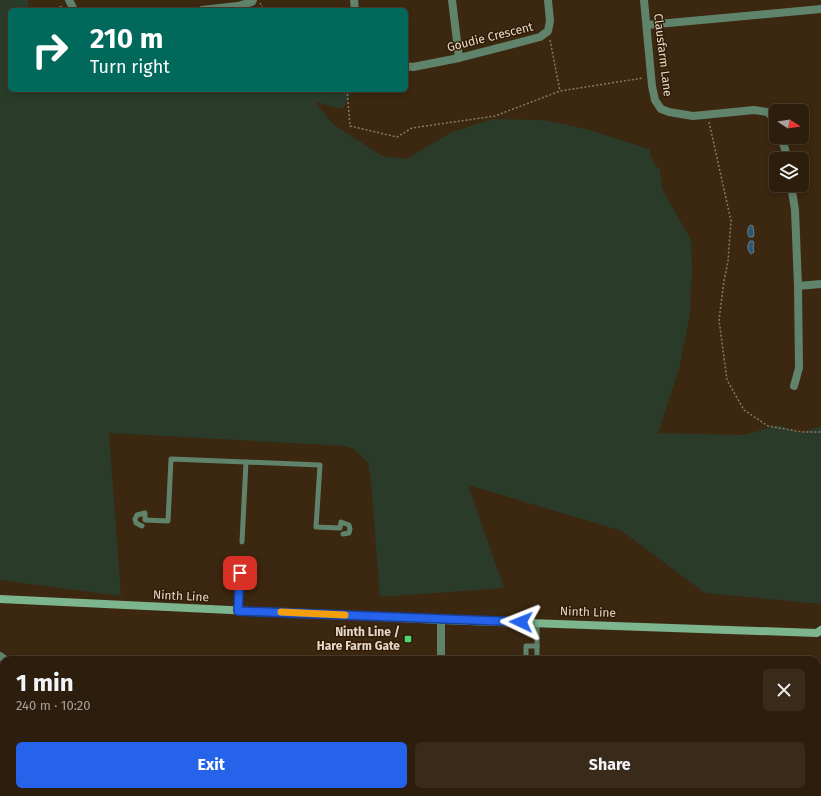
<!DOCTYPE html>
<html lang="en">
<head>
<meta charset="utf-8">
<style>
  body { margin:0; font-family:"Fira Sans",sans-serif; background:#392a1a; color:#f1f3f6; height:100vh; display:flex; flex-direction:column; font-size:15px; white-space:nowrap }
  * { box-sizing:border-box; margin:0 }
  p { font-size:13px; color:#a7a29d }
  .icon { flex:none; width:22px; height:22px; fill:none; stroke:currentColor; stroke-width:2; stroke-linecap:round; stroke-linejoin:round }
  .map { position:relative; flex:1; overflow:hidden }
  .details { position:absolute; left:0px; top:656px; width:821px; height:140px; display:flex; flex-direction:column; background:#2d1d0c; border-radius:12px 12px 0 0; box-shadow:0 2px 6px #0003,0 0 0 1px #483b2d }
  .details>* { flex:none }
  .banner { position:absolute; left:8px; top:8px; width:400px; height:84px; border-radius:6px; box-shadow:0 2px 6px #0003,0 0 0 1px #483b2d; background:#00695c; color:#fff; overflow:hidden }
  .needle { width:26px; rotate:102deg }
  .controls { position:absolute; left:769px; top:104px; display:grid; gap:8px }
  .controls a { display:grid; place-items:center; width:40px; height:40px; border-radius:6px; background:#2d1d0c; box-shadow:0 2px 6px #0003,0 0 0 1px #483b2d; font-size:20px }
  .pin { position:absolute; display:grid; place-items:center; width:34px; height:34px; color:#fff; margin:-17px; border-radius:8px; box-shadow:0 2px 6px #0006 }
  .me { position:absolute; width:44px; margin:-22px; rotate:272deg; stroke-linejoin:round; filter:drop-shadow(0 0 3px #0008) }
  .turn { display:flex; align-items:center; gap:14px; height:84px; padding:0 16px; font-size:18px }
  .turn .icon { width:52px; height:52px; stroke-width:2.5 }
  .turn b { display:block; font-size:28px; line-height:34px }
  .round { display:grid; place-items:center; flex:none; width:42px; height:42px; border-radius:6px; background:#392a1a }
  .headline { display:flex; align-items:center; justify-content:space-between; height:68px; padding:0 16px }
  h1 { font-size:24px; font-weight:700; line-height:30px }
  .action { display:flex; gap:8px; margin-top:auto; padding:8px 16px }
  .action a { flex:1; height:46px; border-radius:6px; background:#2563eb; color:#fff; font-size:16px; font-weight:700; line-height:46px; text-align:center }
  .action a+a { background:#392a1a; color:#f1f3f6 }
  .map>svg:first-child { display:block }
  .green { fill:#2a3c29 }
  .water { fill:#2f586f; stroke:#667e8a }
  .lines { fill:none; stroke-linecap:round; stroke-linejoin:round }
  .path { stroke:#8b7966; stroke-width:1.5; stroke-dasharray:2 2; stroke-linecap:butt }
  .lane { stroke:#60836b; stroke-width:5 }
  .street { stroke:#60836b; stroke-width:8 }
  .secondary { stroke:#7db58e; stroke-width:8 }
  .route-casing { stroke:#184099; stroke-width:10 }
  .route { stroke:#2563eb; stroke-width:7 }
  .slow { stroke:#f59e0b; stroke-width:7 }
  .poi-dot { fill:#4fd675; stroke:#311d06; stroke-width:1.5 }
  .labels { text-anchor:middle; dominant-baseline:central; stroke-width:3; stroke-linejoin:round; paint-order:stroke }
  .street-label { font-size:12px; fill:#e5d7c9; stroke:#311d06 }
  .poi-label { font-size:12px; font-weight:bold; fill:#e5d7c9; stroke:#311d06; text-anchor:end }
</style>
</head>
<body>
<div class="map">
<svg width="821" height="796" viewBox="0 0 821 796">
  <rect width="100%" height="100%" fill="#3c2710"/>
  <g class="green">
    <polygon points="0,0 28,0 29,10 10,10 10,90 353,90 343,109 315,102 333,124 382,156 406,159 452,132 493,119 543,120 586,129 649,149 653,162 660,170 662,189 691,240 692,270 690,314 679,369 658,433 744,435 779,425 800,433 821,426 821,604 705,593 622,531 468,485 504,588 380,597 371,481 368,463 354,449 345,446 109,433 121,596 0,580"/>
    <polygon points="817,677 821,678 821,796 564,796 564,792 817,792"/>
  </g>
  <g class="water">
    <path d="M751,225L753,226L754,234L753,237H749C747,234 747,227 751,225Z"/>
    <path d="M750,241H753L754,244L753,248L754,252L751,254C747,251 747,245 750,241Z"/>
  </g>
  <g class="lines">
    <g class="path">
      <polyline points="260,3 264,10"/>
      <polyline points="57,10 63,5"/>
      <polyline points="550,40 560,91"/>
      <polyline points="347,90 350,126 397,137 412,128 495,116 560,91 643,78"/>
      <polyline points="709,122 731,221 728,261 724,281 719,320 727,380 744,410 768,426 802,432 821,432"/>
    </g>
    <g class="lane">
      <polyline points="246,462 320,465 316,527 340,528 341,522 349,525 350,529 349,533 343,534"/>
      <polyline points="142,526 136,523 135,519 137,515 145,513 145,520 168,521 171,459 246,462 242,542"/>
      <polyline points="238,611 240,573"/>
      <polyline points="537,623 537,660"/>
      <polyline points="526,660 526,646 537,646"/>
    </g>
    <g class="street">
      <polyline points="69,0 74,10"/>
      <polyline points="354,0 355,10"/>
      <polyline points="452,0 459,58"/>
      <polyline points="644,0 652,86 655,100 661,109 669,112 693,116 754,110 767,112 775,119 776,123"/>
      <polyline points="202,10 238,6 252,2 253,0"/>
      <polyline points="647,25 821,9"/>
      <polyline points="406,66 413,67 459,58 540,37 548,31 550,21 548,0"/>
      <polyline points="781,137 785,149 787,159"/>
      <polyline points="791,185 795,210 798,286 799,368 794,386"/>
      <polyline points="798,286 821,284"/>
      <polyline points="0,656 6,660"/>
      <polyline points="124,660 186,660"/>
      <polyline points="441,660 441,620"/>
      <polyline points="213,792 214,796"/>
      <polyline points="326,792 326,796"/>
      <polyline points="512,792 513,796"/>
      <polyline points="0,793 25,796"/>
      <polyline points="108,796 108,792"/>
      <polyline points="424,796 424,792"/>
    </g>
    <polyline class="secondary" points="0,599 441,620 817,633 821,630"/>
  </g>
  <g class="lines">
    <g class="route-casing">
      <polyline id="route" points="240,573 238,611 521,622"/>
    </g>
    <use href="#route" class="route"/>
    <polyline class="slow" points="281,612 345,615"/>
  </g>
  <rect class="poi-dot" x="404" y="635" width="8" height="8" rx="2"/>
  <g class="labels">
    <g class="street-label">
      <text transform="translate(490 37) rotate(-14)">Goudie Crescent</text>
      <text transform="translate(663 55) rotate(83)">Clausfarm Lane</text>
      <text transform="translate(181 596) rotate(3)">Ninth Line</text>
      <text transform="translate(588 612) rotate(2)">Ninth Line</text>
    </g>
    <g class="poi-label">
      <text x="400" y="632">Ninth Line /<tspan x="400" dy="14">Hare Farm Gate</tspan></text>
    </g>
  </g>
</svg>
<div class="controls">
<a><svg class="needle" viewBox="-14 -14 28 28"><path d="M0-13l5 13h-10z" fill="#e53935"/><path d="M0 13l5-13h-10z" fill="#a7a29d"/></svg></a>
<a><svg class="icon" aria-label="layers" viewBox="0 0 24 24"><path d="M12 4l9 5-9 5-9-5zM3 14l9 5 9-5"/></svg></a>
</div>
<div class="pin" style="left:240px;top:573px;background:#d93025"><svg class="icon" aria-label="arrive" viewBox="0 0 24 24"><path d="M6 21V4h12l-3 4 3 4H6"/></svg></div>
<svg class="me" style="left:521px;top:622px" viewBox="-20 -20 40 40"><path d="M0-17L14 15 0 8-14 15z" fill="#2563eb" stroke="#fff" stroke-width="4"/></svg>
<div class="banner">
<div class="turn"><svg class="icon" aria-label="right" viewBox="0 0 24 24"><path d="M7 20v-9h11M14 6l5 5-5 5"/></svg><div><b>210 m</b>Turn right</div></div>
</div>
<section class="details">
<div class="headline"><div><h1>1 min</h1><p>240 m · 10:20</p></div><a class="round"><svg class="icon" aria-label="close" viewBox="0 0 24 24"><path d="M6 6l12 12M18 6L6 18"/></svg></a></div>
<div class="action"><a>Exit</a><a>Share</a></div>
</section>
</div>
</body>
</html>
